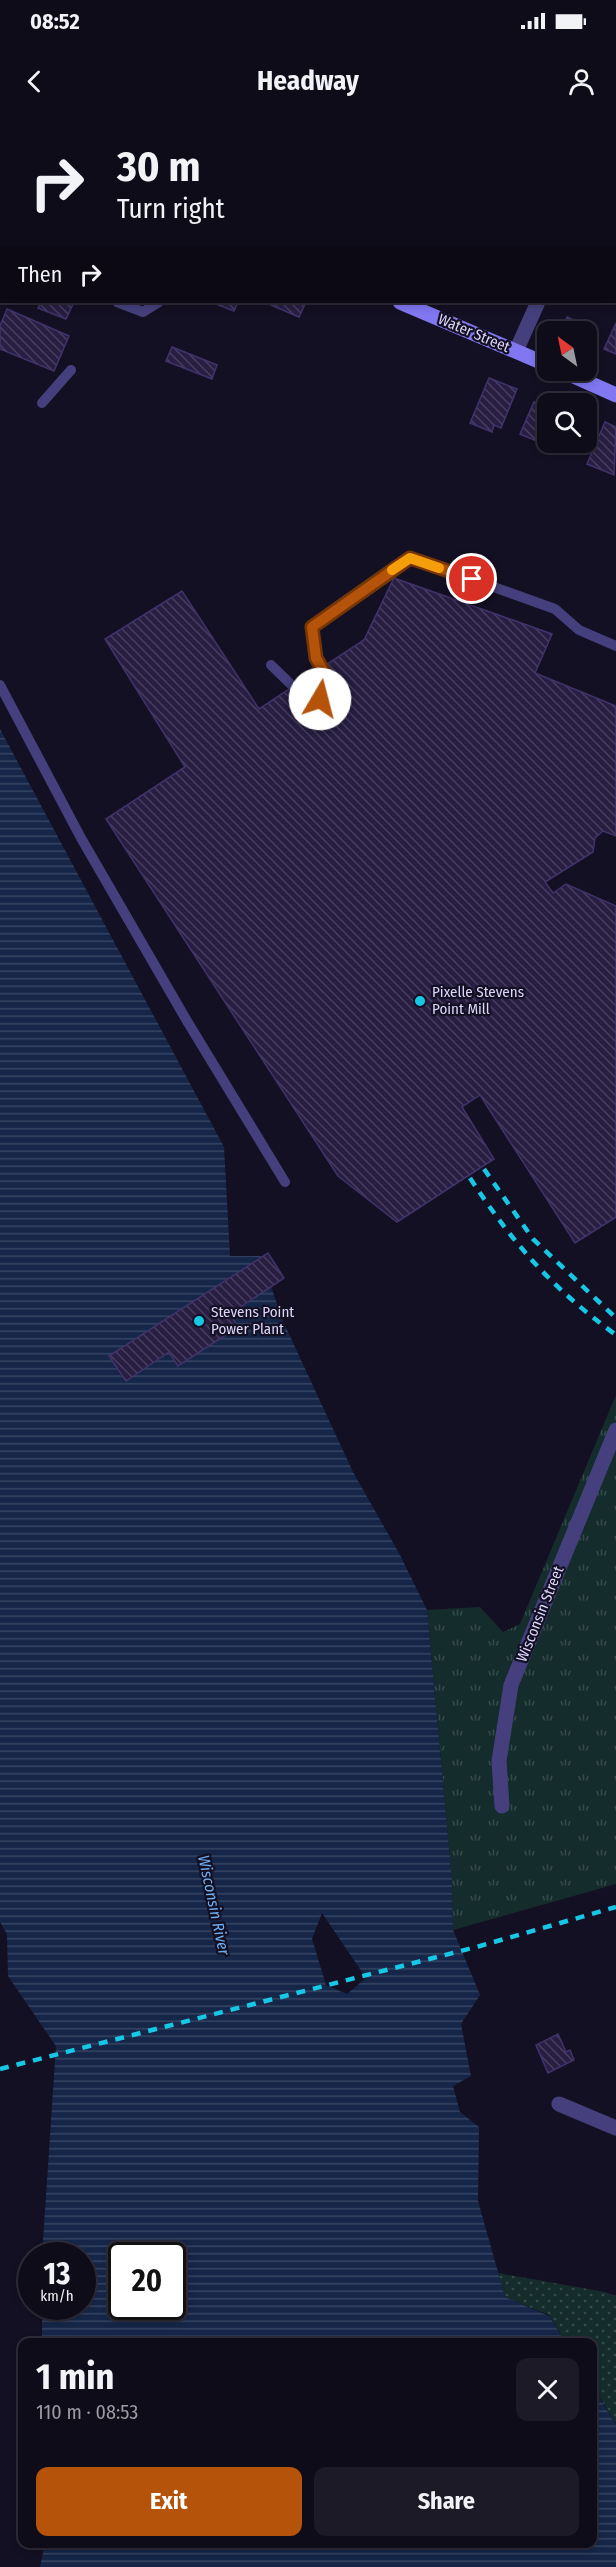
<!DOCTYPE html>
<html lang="en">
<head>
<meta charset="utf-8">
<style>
  body { margin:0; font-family:"Fira Sans Condensed",sans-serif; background:#1d1a27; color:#f1f3f6; height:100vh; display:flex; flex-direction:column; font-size:22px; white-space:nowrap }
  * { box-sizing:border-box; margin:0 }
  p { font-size:20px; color:#9b9ba2 }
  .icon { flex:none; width:33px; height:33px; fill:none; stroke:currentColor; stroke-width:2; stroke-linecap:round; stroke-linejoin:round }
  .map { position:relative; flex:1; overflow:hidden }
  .panel { position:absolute; left:18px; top:2218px; width:579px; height:210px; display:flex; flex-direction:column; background:#0f0c1a; border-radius:12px; box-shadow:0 3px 9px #0003,0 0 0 2px #2f2c39 }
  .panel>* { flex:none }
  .top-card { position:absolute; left:0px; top:0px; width:616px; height:183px; box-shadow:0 3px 9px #0003,0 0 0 2px #2f2c39; background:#0f0c1a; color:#f1f3f6; overflow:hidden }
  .needle { width:39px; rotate:327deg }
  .fabs { position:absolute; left:537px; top:201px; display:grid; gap:12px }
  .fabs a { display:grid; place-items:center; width:60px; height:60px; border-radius:12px; background:#0f0c1a; box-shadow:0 3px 9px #0003,0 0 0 2px #2f2c39; font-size:30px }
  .speed { position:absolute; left:18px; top:2122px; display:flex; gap:12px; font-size:30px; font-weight:700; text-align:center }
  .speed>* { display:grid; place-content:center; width:78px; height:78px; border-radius:50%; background:#0f0c1a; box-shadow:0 3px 9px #0003,0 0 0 2px #2f2c39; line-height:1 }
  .speed small { font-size:15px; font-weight:400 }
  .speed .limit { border:3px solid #111; border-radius:9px; background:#fff; color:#111 }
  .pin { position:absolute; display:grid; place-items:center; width:51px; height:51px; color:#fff; margin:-26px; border:3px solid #fff; border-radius:50%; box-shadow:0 2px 6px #0007 }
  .me { position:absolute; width:66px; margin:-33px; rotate:8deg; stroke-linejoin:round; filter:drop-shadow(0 0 4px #0008) }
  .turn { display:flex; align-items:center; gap:21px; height:126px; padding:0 18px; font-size:27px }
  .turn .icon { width:78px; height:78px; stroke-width:2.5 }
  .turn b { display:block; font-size:42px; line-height:51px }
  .then { display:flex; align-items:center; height:57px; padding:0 18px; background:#0003; gap:12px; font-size:22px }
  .round { display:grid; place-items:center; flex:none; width:63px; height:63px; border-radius:12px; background:#1d1a27 }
  .headline { display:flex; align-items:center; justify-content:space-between; height:102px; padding:0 18px }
  h1 { font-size:36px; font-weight:700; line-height:45px }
  .primary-button { display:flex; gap:12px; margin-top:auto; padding:12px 18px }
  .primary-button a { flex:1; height:69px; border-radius:12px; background:#b45309; color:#fff; font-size:24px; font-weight:700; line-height:69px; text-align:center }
  .primary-button a+a { background:#1d1a27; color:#f1f3f6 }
  .status { display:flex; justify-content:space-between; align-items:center; height:42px; padding:0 30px; background:#0f0c1a; direction:ltr }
  .status svg { height:16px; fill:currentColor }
  header { display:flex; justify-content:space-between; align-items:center; height:78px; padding:0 18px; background:#0f0c1a; font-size:27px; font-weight:700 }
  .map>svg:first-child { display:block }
  .grass { fill:url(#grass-tufts) }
  .park { fill:url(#park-dots) }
  .water { fill:url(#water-rules); fill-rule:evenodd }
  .building { fill:url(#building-back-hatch); stroke:#41336b; stroke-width:1.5 }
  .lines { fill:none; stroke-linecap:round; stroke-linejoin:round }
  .lane { stroke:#45407d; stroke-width:10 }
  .street { stroke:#45407d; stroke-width:15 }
  .secondary { stroke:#8077f1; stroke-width:15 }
  .rail { stroke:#17c7e6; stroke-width:4.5; stroke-dasharray:9 8; stroke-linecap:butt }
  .route-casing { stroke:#753606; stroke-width:15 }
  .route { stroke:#b45309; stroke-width:10 }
  .slow { stroke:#f59e0b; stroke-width:10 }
  .poi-dot { fill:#17c7e6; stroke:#141023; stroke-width:2 }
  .labels { text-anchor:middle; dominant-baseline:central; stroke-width:4.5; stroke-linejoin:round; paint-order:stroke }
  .street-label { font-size:15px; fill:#dcd6fb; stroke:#141023 }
  .poi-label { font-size:15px; fill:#dcd6fb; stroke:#141023; text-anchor:start }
  .water-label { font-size:16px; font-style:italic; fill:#6eaef1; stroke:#141023 }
</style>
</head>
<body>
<div class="status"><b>08:52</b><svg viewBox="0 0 49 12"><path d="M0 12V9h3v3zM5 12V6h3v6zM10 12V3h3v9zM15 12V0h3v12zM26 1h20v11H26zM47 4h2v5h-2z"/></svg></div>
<header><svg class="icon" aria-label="back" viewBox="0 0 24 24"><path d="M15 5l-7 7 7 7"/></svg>Headway<svg class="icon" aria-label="person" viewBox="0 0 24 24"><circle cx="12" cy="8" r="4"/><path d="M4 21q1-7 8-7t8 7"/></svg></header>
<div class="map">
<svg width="616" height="2447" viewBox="0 0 616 2447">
  <defs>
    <pattern id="grass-tufts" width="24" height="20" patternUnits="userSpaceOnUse" patternTransform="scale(1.5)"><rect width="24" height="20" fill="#142c2c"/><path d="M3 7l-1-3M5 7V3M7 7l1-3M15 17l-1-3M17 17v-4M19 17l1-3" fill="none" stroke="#364a4c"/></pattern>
    <pattern id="park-dots" width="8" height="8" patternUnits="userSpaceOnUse" patternTransform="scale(1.5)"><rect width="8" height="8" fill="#142c2c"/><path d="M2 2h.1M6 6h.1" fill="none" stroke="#364a4c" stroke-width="1.8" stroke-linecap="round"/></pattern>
    <pattern id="water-rules" width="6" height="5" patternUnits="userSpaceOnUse" patternTransform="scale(1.5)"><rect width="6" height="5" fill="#152648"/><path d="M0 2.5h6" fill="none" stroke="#364563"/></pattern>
    <pattern id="building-back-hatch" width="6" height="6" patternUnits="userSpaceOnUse" patternTransform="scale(1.5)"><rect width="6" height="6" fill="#271e42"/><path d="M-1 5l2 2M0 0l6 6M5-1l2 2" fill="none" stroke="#463e5e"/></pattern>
  </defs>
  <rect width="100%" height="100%" fill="#141023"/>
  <polygon class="grass" points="616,1275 616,1764 453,1810 452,1760 427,1490 480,1487 503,1512 520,1504"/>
  <polygon class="park" points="498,2153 605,2172 616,2176 616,2304 593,2266 592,2223 566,2223 549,2195 505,2177"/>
  <g class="water">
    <path d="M0,609L224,1027L230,1136H261L282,1199L353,1352L400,1435L427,1490L452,1760L453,1810L480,1875L461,1904L471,1956L453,1966L460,1992L479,2007L478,2081L505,2177L549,2196L566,2223H42V2187H82V2136H42L56,1926L8,1856L7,1814L0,1802ZM322,1793L366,1858L347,1874L326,1865L312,1819ZM122,2136H172V2187H122Z"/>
    <polygon points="593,2267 616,2305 616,2447 40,2447 45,2424 592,2424"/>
  </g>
  <g class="building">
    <polygon points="187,0 328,0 187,2"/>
    <polygon points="396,0 425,0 396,2"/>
    <polygon points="0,135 2,136 2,174 0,173"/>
    <polygon points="41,182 74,182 66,199 38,188"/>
    <polygon points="211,182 238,182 234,191"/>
    <polygon points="264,182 306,182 299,197"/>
    <polygon points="7,189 69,216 54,251 0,229 0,206"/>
    <polygon points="567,197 578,202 576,206 586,212 561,212"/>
    <polygon points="616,203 616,234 604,229"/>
    <polygon points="172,227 217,245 212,259 166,241"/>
    <polygon points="489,258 517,269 501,308 494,305 492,312 470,303"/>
    <polygon points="534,282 548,288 548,303 539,322 520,314"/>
    <polygon points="605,302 616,307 614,355 587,344"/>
    <polygon points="394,458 552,514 535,553 616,586 616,716 603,711 595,718 593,732 545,762 553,773 566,764 616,786 616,1097 575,1123 480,975 462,987 494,1039 397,1102 338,1056 106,699 185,647 105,519 182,471 259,589 364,520"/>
    <polygon points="268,1133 284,1158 230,1194 238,1207 178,1246 169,1232 126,1261 109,1236"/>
    <polygon points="558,1914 566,1932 570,1930 574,1940 548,1953 536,1925"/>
  </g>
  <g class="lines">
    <g class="lane">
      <polyline points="0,111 2,112"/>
      <polyline points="117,182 143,192 159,182"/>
      <polyline points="42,283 71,250"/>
      <polyline points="271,545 307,580 320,579 329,561 316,539 312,507 410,437 555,489 579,510 616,526"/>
      <polyline points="0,565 81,718 187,901 285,1062"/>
    </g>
    <g class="street">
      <polyline points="556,0 560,2"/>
      <polyline points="32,2 32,0"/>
      <polyline points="615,11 616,9"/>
      <polyline points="615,25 616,25"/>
      <polyline points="0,91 2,86"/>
      <polyline points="516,231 538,182"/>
      <polyline points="502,1686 499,1641 511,1565 616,1310"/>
      <polyline points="559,1984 616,2008"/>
    </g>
    <g class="secondary">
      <polyline points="0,23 2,24"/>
      <polyline points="400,182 548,245"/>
      <polyline points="560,250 616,275"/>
    </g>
    <g class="rail">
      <polyline points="484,1049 533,1119 616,1198"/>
      <path d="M470,1058C514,1125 552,1168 616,1215"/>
      <polyline points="0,1949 480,1826 616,1787"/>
    </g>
  </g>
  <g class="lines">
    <g class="route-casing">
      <polyline id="route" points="320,579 329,561 316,538 312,507 410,438 472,459"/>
    </g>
    <use href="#route" class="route"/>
    <polyline class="slow" points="392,450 410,438 439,448"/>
  </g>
  <g class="poi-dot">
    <circle cx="420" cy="881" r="6"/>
    <circle cx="199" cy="1201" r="6"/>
  </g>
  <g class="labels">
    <g class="street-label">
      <text transform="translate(474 213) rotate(23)">Water Street</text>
      <text transform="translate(540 1494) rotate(-68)">Wisconsin Street</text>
    </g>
    <g class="poi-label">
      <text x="432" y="872">Pixelle Stevens<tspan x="432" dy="17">Point Mill</tspan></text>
      <text x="211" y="1192">Stevens Point<tspan x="211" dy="17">Power Plant</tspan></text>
    </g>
    <g class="water-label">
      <text transform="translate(214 1785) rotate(78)">Wisconsin River</text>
    </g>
  </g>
</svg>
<div class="fabs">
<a><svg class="needle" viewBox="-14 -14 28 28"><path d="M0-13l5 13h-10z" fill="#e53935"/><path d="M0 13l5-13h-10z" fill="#9b9ba2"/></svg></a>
<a><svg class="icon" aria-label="search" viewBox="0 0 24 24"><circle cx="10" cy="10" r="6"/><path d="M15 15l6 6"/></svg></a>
</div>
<div class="speed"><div>13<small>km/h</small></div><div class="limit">20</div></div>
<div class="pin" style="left:472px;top:459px;background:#d93025"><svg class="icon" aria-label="arrive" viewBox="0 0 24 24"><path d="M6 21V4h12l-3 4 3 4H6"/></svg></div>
<svg class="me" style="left:320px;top:579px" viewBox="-20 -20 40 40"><circle r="19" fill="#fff"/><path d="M0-13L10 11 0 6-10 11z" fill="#b45309"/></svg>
<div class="top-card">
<div class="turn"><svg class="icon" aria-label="right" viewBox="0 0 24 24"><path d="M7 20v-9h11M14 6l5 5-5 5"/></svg><div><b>30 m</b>Turn right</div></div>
<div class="then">Then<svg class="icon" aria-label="right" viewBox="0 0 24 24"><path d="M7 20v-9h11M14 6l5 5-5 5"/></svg></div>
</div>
<section class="panel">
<div class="headline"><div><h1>1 min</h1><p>110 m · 08:53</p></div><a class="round"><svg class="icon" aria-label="close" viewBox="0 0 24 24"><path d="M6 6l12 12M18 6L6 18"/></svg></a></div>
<div class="primary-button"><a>Exit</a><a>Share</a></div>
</section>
</div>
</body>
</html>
